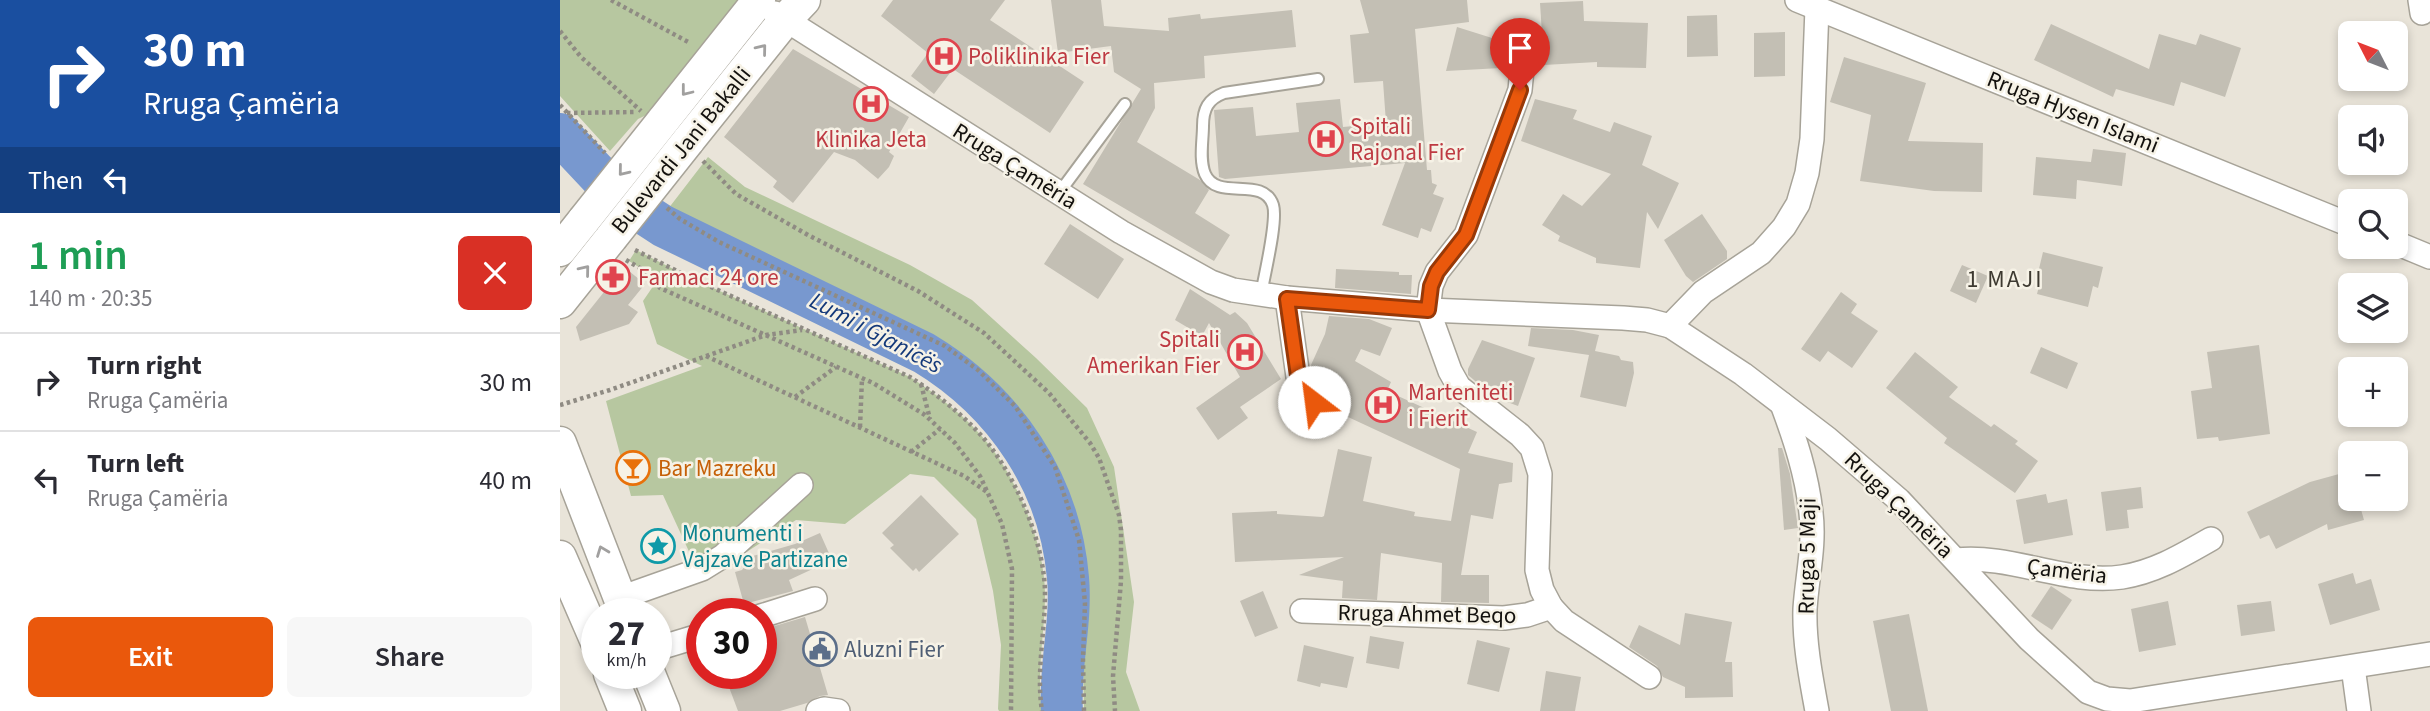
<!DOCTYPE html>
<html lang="en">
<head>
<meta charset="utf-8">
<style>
  body { margin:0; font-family:"Source Sans 3",sans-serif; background:#f7f7f7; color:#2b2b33; height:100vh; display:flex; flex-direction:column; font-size:26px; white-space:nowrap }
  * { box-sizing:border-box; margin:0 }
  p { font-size:23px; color:#7c7c81 }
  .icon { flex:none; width:38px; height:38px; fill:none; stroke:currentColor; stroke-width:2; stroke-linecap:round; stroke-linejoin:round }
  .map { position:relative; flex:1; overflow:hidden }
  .sheet { display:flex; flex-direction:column; background:#fff; width:560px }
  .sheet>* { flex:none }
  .guide { background:#1a4fa0; color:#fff; overflow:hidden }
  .needle { width:46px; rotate:312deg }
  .controls { position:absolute; left:1778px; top:21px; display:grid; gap:14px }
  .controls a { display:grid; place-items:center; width:70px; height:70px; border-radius:10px; background:#fff; box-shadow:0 4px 10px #0003; font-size:35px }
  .speed { position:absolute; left:21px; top:598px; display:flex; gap:14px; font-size:35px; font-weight:700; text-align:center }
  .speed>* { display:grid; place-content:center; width:91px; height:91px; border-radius:50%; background:#fff; box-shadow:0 4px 10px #0003; line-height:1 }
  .speed small { font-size:18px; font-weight:400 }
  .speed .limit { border:10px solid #d22; background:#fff; color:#111 }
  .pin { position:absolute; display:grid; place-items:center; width:60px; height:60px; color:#fff; margin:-72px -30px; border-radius:50% 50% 50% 0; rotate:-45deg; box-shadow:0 0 7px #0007 }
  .pin .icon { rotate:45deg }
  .me { position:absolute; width:77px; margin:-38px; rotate:330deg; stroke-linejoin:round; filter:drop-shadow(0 0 5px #0008) }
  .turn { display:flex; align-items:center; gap:24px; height:147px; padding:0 28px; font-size:32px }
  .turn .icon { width:91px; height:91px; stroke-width:2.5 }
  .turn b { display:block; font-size:49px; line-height:60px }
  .then { display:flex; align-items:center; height:66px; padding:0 28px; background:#0003; gap:14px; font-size:26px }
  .round { display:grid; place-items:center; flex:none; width:74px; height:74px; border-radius:10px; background:#f7f7f7 }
  .overview { display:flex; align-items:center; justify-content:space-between; height:119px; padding:0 28px }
  h1 { font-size:42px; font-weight:600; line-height:52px; color:#1e9e55 }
  .action { display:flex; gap:14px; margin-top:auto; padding:14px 28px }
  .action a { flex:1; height:80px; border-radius:10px; background:#ea580c; color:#fff; font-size:28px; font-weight:600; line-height:80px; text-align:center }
  .action a+a { background:#f7f7f7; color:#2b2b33 }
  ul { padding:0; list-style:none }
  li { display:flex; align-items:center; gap:21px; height:98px; padding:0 28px; border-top:2px solid #e1e1e2 }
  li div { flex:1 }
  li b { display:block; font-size:26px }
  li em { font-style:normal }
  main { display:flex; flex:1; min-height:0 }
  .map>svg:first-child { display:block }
  .green { fill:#b7c7a0 }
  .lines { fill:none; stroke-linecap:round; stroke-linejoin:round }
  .river { stroke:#7898cf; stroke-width:42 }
  .building { fill:#c3bfb4 }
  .lane-casing { stroke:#a7a398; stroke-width:14 }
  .street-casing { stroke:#a7a398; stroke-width:26 }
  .secondary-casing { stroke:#a7a398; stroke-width:35 }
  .path { stroke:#8f8b83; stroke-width:4.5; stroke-dasharray:3.5 3.5; stroke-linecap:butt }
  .lane { stroke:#fff; stroke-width:10 }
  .street { stroke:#fff; stroke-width:23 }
  .secondary { stroke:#fff; stroke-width:32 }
  .secondary-bridge-casing { stroke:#a7a398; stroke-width:35; stroke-linecap:butt }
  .secondary-bridge { stroke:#fff; stroke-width:32 }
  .oneway { stroke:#a1a09f }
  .route-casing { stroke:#983908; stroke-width:18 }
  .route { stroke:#ea580c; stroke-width:12 }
  .labels { text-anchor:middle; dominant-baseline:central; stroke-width:5; stroke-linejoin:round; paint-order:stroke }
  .health-label { font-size:23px; fill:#be3a42; stroke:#f6f2e6; text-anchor:start }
  .street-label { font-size:23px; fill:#13110e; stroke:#f6f2e6 }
  .food-label { font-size:23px; fill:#c56008; stroke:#f6f2e6; text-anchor:start }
  .culture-label { font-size:23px; fill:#0d838f; stroke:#f6f2e6; text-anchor:start }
  .service-label { font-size:23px; fill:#4e5e75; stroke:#f6f2e6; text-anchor:start }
  .neighbourhood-label { font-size:24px; letter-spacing:2px; fill:#3e3a31; stroke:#f6f2e6 }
  .water-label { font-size:24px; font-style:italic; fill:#14397a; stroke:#f6f2e6 }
</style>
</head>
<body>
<main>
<section class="sheet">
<div class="guide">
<div class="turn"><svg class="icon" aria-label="right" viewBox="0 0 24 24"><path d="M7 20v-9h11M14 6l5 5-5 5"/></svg><div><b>30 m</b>Rruga Çamëria</div></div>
<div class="then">Then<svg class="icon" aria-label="left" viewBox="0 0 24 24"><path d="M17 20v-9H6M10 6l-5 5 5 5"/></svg></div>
</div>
<div class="overview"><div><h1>1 min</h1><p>140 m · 20:35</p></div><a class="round" style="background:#d93025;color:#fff"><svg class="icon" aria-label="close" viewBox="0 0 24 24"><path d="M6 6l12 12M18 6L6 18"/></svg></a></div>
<ul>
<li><svg class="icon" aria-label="right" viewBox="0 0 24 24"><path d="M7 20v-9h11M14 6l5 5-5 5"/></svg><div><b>Turn right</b><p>Rruga Çamëria</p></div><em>30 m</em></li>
<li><svg class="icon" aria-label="left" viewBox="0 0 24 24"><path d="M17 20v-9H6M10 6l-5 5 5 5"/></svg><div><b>Turn left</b><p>Rruga Çamëria</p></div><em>40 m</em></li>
</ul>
<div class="action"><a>Exit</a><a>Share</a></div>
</section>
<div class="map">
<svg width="1870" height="711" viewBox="0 0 1870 711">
  <rect width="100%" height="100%" fill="#e9e4d9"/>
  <g class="green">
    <polygon points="0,0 191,0 103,107 78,119 50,151 0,96"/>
    <polygon points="148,157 185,187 350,265 412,300 476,358 527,408 554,467 574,602 566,672 580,711 524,711 523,659 525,603 519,540 495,467 455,406 418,370 385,346 159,242 120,219 108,209"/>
    <path d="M76,250L129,277L350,377C379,396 408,418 430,446C459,484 485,546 485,594C485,633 476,672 482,711H439L438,709L441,645L433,591L416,519L374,477L350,474L285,524L236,520L157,571L132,558L103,495L71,496L46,401L142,366L97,344L83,301L96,282L90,274L69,261Z"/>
  </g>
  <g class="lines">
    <path class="river" d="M0,134L60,198L103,226L364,353C445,402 500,483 508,578C512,623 499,666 502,711"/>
  </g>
  <g class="building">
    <polygon points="333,0 445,0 430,20 524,82 490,133 393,69 374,94 351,76 368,53 321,16"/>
    <polygon points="491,0 541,0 544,26 609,31 608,18 640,14 641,19 732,10 736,47 644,56 645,78 594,83 595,108 577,142 640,180 649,190 635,213 670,235 654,261 523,184 581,89 554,72 551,46 498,53"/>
    <polygon points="800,0 907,0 909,22 855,29 867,170 871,170 872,183 877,185 873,194 884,198 871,232 861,228 858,238 822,225 845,163 665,179 659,177 654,110 693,107 696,136 739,132 736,103 780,99 783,127 826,123 823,81 794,83 790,35 809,33"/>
    <polygon points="1023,1 1024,21 1088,23 1086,68 1037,67 1037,62 984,65 980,3"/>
    <polygon points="1157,15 1158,56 1127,57 1127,16"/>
    <polygon points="1491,24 1589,69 1599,34 1636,45 1640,34 1681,48 1665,97 1621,82 1614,106 1556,89 1553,97 1474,60"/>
    <polygon points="897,27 932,38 938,45 944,46 941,68 886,71"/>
    <polygon points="1225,32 1225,76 1194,77 1194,33"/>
    <polygon points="233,49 349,117 329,152 334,156 329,167 318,179 295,160 274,152 233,203 213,187 217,181 164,137"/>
    <polygon points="1284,57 1366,83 1348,141 1423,143 1422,192 1374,191 1300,181 1311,115 1270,102"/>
    <polygon points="975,99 1017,110 1013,119 1050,132 1054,122 1092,136 1082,165 1119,183 1098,229 1087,212 1080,268 1036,263 1036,258 998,241 1000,236 982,225 1003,194 1022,206 1051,174 961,141"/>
    <polygon points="1533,149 1566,153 1562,186 1517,180 1516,199 1473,195 1476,157 1531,162"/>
    <polygon points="1142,214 1167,251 1167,259 1133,282 1126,276 1104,240"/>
    <polygon points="510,224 564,259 538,299 484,264"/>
    <polygon points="1483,252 1543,267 1538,288 1533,286 1528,307 1477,294 1482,274 1478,273"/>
    <polygon points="1402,265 1428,276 1416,303 1390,291"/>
    <polygon points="64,267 85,284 68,305 78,312 69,324 20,341 16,327"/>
    <polygon points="776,269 839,272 839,275 852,275 851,294 775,288"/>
    <polygon points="630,289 670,315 675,312 687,323 721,379 680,407 688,418 658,440 636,408 680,377 649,323 642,336 615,320"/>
    <polygon points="1281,292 1297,304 1291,313 1318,331 1292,368 1268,351 1260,362 1241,349"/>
    <polygon points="769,316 809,319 832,328 820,356 801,349 795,361 831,382 827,391 917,432 908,453 953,463 952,482 939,484 933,519 911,515 901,575 929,575 929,603 881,602 882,563 821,553 817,600 782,598 783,581 739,575 784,557 675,562 672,513 717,511 717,514 762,517 764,516 778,449 812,457 803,501 855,512 854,516 891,521 900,469 788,417 786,409 790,399 757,384 752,378 751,365 765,334"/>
    <polygon points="971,328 1013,330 1039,335 1035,351 1059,356 1061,360 1073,362 1074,373 1066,407 1020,397 1029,355 968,346"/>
    <polygon points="922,340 975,358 958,406 934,397 908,375 908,369"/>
    <polygon points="1699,345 1710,434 1659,441 1658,437 1637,439 1631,391 1652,388 1647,352"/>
    <polygon points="1481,347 1518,363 1507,389 1470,373"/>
    <polygon points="1355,352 1398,387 1389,397 1431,427 1434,424 1458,441 1455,444 1478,461 1455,493 1384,443 1387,438 1326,388"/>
    <polygon points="1218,448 1222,448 1230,474 1238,528 1224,530"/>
    <polygon points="1790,471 1790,499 1798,499 1804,520 1768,530 1767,524 1716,549 1709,535 1700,539 1687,512 1750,482"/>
    <polygon points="1581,487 1583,508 1567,510 1569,528 1546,531 1541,492"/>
    <polygon points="1486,494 1488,503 1507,499 1513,535 1464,544 1456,500"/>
    <polygon points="361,495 399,534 359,572 356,568 353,571 330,548 334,545 322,533"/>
    <polygon points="260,533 272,560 229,580 233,591 184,604 175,572 182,570 193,556 235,544"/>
    <polygon points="1793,573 1796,584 1811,579 1820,610 1770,625 1758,584"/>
    <polygon points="1491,586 1512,600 1492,630 1471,616"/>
    <polygon points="703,591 718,628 695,637 680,601"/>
    <polygon points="1608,601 1616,645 1579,652 1571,609"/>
    <polygon points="1711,601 1715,631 1681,636 1677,605"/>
    <polygon points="1125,613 1172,622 1165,662 1172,662 1173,697 1125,698 1125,687 1103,677 1097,666 1069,647 1079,625 1120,645"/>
    <polygon points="1349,614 1368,711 1331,711 1313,621"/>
    <polygon points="245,617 268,695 260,696 247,703 220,711 178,711 164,674 201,674 201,630"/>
    <polygon points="810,636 844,642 839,669 806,663"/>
    <polygon points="917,640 950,648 939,692 907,684"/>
    <polygon points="744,645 794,657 787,688 761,683 760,687 737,681"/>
    <polygon points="986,671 1021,677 1015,711 980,711"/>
  </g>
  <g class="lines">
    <g class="lane-casing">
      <g id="lane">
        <polyline points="499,193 565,104"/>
        <path d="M701,295C704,276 718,221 713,205C703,175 657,202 645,174C639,160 643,140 643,126C643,109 648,99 664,93L758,79"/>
      </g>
    </g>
    <g class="street-casing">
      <g id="street">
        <polyline points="1237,0 1790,225"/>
        <polyline points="1860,0 1862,13"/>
        <polyline points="215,13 561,232 651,282 673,290 727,298 868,310 1063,318 1087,320 1110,326 1183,374 1268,439 1339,500 1469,639 1528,692 1547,699 1570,701 1870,654"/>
        <polyline points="1836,243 1870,257"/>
        <polyline points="727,298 739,384 754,402 774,416"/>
        <polyline points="1110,326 1143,292 1201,253 1224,227 1238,204 1247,173 1252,139 1257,8"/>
        <path d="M1222,404C1235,439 1247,475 1251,513C1255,545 1247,577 1245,609C1244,643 1251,678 1257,711"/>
        <path d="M1396,560C1452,554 1506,585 1562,577C1595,572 1623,555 1651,539"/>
        <polyline points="60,598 142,569 163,556 241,485"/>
        <polyline points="991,607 1004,621 1089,677"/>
        <polyline points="742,611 944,618 967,615 991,607 982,590 977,570 980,474 972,448 960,435 899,387 890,371 868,310 871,286 877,272 906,235 960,90 965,38"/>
        <polyline points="201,616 255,599"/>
        <polyline points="96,649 142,635"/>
        <polyline points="1793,667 1799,711"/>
        <polyline points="258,711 264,709 278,711"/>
      </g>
    </g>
    <g class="secondary-casing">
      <g id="secondary">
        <polyline points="102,122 199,0"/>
        <polyline points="128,141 225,20 244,0"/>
        <polyline points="0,250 24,220"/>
        <polyline points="0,302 51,238"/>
        <polyline points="0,443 66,614"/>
        <polyline points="0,557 37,642"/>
        <polyline points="50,674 65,711"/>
        <polyline points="89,674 104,711"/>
      </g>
    </g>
    <g class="path">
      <polyline points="51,0 130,43"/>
      <polyline points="0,31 21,57 81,111"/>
      <polyline points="0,105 45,153"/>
      <polyline points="7,113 75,112"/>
      <polyline points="143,161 176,194 248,235 358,291 424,333 489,393 530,443 539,458 559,515 561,530 561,581 553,676 555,711"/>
      <polyline points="107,208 120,219 159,242 385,346 418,370 455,406 495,467 519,540 525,603 523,659 524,711"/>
      <path d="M75,250L129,277L350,377C379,396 408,418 430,446C459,484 485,546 485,594C485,633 476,672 482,711"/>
      <polyline points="66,260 90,274 100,288 313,383 365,415 395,443 420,476 442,524 452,569 451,711"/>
      <polyline points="91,274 124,277"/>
      <polyline points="146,356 404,476 427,492"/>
      <polyline points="361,384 370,419"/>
      <polyline points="235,397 276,367"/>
      <polyline points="0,405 50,390 206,335 242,330"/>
      <polyline points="300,427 302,378"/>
      <polyline points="351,452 380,429"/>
    </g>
    <use href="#lane" class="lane"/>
    <use href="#street" class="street"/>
    <use href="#secondary" class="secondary"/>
    <g class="secondary-bridge-casing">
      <g id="secondary-bridge">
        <polyline points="24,220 102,122"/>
        <polyline points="51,238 128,141"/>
      </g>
    </g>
    <use href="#secondary-bridge" class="secondary-bridge"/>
  </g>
  <defs><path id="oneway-chevron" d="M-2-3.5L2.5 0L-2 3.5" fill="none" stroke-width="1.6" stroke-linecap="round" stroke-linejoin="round" transform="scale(1.75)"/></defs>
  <g class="oneway">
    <use href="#oneway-chevron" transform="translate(202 49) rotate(-51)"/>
    <use href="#oneway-chevron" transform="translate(126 91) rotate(128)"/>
    <use href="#oneway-chevron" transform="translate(63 171) rotate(129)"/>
    <use href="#oneway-chevron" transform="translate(25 270) rotate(-51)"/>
    <use href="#oneway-chevron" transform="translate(42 551) rotate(-111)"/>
  </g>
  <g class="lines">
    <g class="route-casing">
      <polyline id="route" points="754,402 739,383 727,299 868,310 871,286 877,272 906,235 960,90"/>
    </g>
    <use href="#route" class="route"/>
  </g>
  <defs>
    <g id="hospital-ring" transform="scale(1.75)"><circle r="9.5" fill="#f6f2e6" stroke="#e0444e" stroke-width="1.5"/><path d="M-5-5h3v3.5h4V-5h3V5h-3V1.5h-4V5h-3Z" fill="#e0444e"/></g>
    <g id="pharmacy-ring" transform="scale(1.75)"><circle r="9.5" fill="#f6f2e6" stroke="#e0444e" stroke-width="1.5"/><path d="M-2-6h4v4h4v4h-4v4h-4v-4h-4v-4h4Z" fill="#e0444e"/></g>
    <g id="bar-ring" transform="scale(1.75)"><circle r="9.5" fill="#f6f2e6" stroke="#e8710a" stroke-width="1.5"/><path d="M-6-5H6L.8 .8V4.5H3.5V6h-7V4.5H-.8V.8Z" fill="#e8710a"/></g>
    <g id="sight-ring" transform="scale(1.75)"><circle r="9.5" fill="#f6f2e6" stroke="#0f9aa8" stroke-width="1.5"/><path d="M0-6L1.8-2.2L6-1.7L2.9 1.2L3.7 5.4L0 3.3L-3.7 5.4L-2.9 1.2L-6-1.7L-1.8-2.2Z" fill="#0f9aa8"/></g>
    <g id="civic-ring" transform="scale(1.75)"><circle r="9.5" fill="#f6f2e6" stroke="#5c6f8a" stroke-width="1.5"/><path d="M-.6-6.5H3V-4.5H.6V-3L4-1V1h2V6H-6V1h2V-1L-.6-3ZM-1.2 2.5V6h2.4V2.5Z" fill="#5c6f8a"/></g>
  </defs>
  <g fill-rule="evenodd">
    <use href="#hospital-ring" x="384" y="56"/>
    <use href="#hospital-ring" x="311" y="104"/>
    <use href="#hospital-ring" x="766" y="139"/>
    <use href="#pharmacy-ring" x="53" y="277"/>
    <use href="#hospital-ring" x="685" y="352"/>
    <use href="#hospital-ring" x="823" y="405"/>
    <use href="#bar-ring" x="73" y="468"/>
    <use href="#sight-ring" x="98" y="546"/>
    <use href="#civic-ring" x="260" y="649"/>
  </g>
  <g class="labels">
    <g class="health-label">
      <text x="408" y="56">Poliklinika Fier</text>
      <text x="790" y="126">Spitali<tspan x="790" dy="26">Rajonal Fier</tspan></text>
      <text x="311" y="139" text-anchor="middle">Klinika Jeta</text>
      <text x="78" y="277">Farmaci 24 ore</text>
      <text x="660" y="339" text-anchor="end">Spitali<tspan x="660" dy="26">Amerikan Fier</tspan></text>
      <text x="848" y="392">Marteniteti<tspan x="848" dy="26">i Fierit</tspan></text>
    </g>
    <g class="street-label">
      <text transform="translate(1513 112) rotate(22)">Rruga Hysen Islami</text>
      <text transform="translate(121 150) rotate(-51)">Bulevardi Jani Bakalli</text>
      <text transform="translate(455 166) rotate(32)">Rruga Çamëria</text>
      <text transform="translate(1339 505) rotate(44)">Rruga Çamëria</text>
      <text transform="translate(1247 556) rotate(-89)">Rruga 5 Maji</text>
      <text transform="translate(1507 571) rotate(7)">Çamëria</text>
      <text transform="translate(867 614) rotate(1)">Rruga Ahmet Beqo</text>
    </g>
    <g class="food-label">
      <text x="98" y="468">Bar Mazreku</text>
    </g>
    <g class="culture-label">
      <text x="122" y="533">Monumenti i<tspan x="122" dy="26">Vajzave Partizane</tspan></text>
    </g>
    <g class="service-label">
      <text x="284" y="649">Aluzni Fier</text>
    </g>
    <g class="neighbourhood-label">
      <text x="1445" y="279">1 MAJI</text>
    </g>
    <g class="water-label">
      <text transform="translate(316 333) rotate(28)">Lumi i Gjanicës</text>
    </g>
  </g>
</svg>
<div class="controls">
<a><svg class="needle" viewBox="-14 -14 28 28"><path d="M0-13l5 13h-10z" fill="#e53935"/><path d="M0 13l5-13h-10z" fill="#7c7c81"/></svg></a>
<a><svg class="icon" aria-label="sound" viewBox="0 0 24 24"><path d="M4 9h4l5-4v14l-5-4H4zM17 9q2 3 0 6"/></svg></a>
<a><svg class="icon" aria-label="search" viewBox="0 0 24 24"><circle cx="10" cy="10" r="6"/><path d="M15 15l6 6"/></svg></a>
<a><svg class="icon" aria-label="layers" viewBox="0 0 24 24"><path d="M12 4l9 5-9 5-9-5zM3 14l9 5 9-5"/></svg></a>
<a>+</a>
<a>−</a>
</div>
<div class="speed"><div>27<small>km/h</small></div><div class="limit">30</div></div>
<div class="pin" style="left:960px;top:90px;background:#d93025"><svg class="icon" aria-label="arrive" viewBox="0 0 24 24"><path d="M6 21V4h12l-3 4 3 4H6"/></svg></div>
<svg class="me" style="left:754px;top:402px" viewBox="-20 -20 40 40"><circle r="19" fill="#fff"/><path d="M0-13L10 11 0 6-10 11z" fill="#ea580c"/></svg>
</div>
</main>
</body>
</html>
